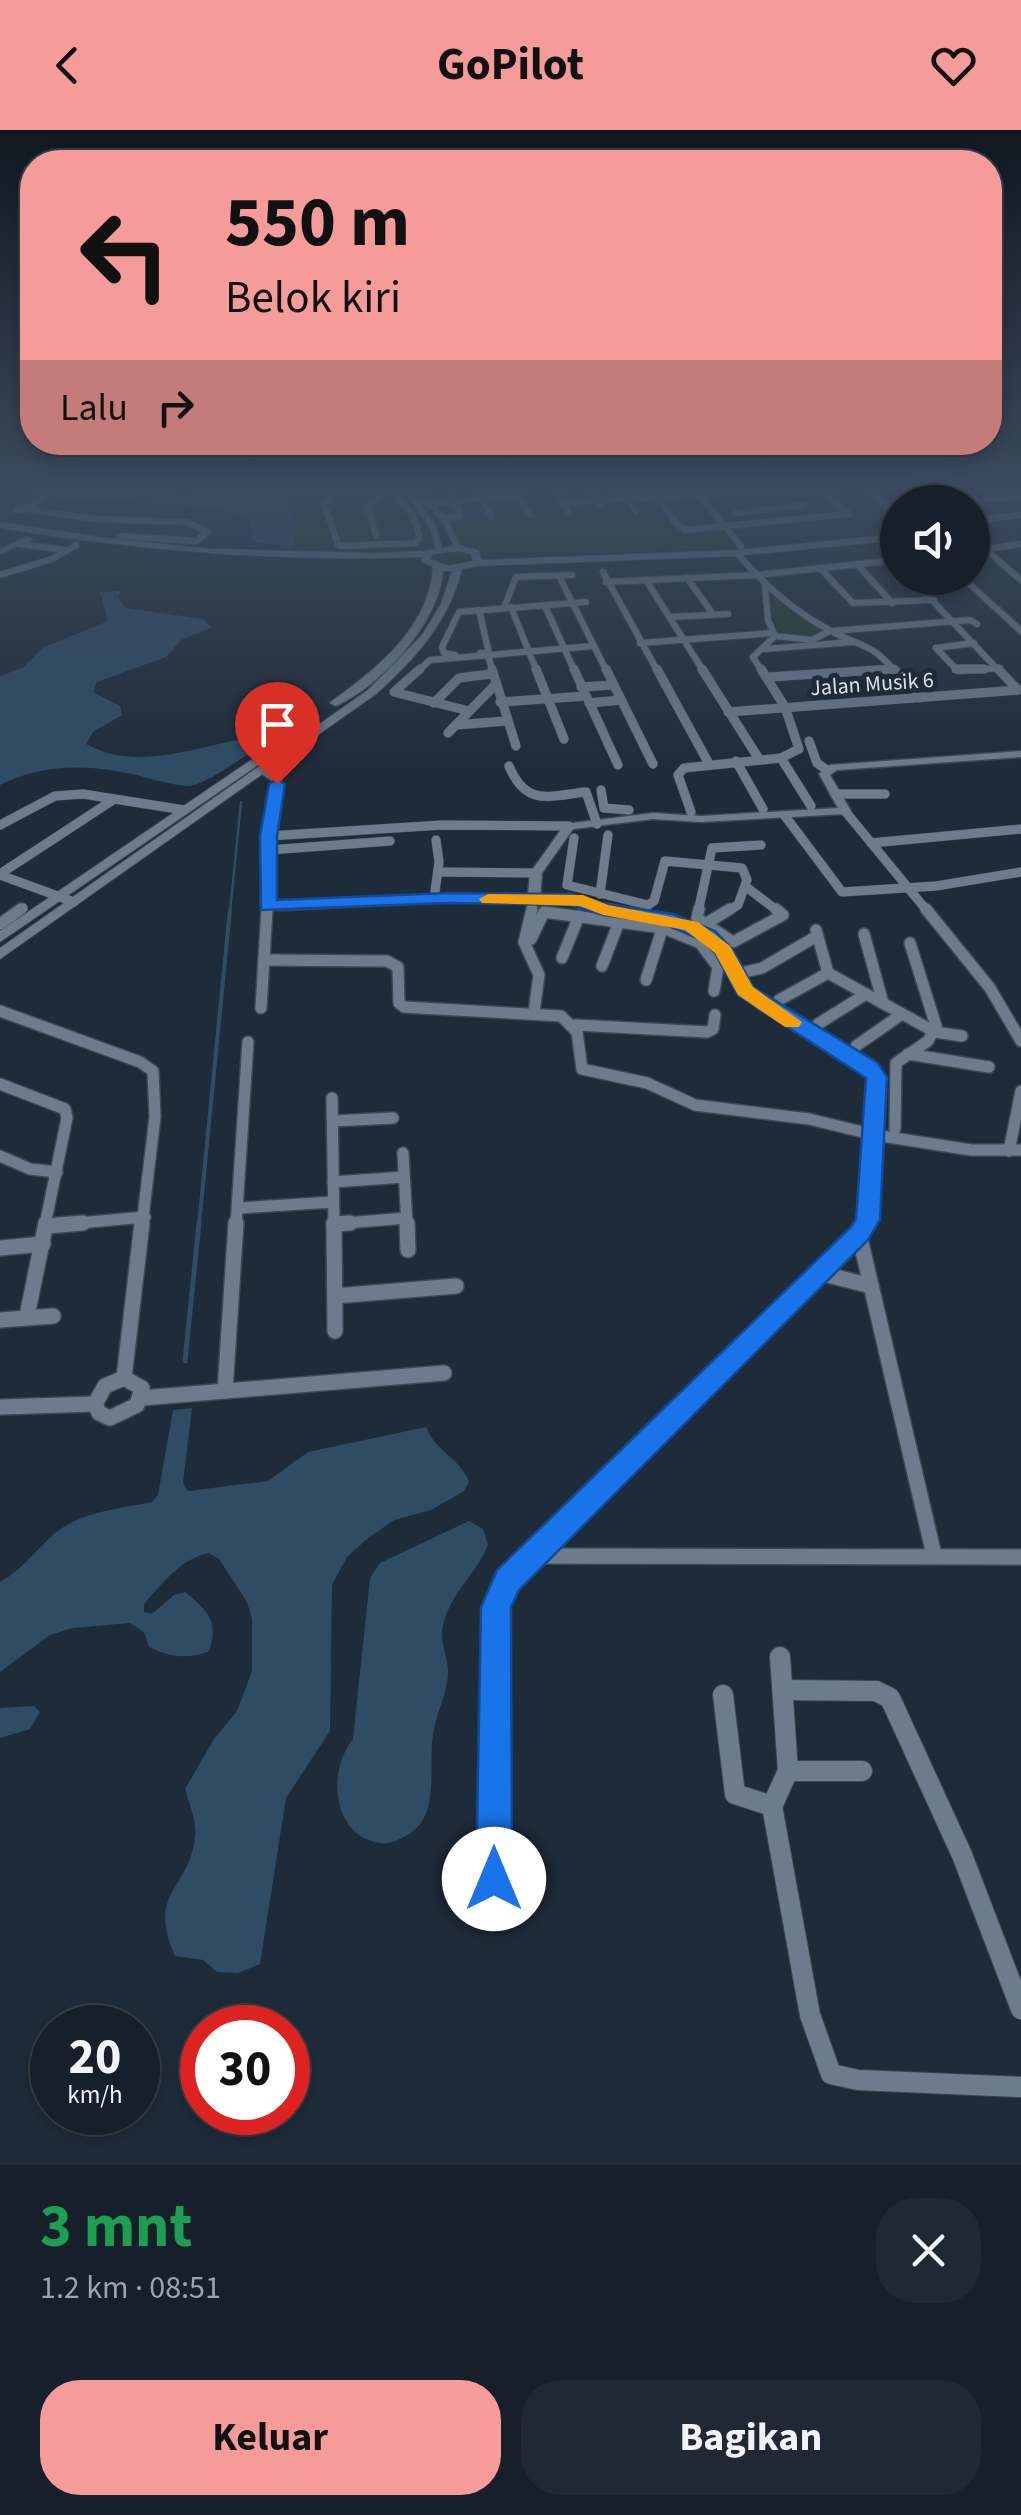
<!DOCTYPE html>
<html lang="id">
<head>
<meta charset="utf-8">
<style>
  body { margin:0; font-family:"Source Sans 3",sans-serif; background:#1f2833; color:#f1f3f6; height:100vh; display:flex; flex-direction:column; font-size:38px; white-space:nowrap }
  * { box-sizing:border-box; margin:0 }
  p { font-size:32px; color:#9ea3a9 }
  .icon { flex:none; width:55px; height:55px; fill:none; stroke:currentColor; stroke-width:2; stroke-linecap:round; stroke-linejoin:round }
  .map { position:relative; height:2035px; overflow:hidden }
  .panel { display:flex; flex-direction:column; background:#16202b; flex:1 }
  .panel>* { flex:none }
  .top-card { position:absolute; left:20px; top:20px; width:982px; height:305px; border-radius:40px; box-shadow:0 5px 15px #0003,0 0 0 2px #353e47; background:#f59b9a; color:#111; overflow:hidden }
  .controls { position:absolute; left:880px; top:355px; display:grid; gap:20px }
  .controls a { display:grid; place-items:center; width:110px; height:110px; border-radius:50%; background:#16202b; box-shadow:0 5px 15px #0003,0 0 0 2px #353e47; font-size:50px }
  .speed { position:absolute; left:30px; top:1875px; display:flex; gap:20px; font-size:50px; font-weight:700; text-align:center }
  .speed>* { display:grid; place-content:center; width:130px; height:130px; border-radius:50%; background:#16202b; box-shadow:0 5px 15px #0003,0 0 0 2px #353e47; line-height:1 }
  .speed small { font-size:25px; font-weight:400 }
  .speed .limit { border:15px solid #d22; background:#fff; color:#111 }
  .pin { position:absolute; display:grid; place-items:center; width:85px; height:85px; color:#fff; margin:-102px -42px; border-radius:50% 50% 50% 0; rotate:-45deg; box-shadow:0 0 10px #0007 }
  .pin .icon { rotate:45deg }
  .me { position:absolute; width:110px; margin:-55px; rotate:0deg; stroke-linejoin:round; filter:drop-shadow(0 0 8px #0008) }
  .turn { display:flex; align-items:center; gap:35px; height:210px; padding:0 40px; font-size:45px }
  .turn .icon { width:130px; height:130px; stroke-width:2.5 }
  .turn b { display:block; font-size:70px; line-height:85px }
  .then { display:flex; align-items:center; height:95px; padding:0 40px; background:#0003; gap:20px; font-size:38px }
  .round { display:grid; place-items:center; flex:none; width:105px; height:105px; border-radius:40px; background:#1f2833 }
  .overview { display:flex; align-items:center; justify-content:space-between; height:170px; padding:0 40px }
  h1 { font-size:60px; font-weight:700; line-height:75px; color:#1e9e55 }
  .primary-button { display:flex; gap:20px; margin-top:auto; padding:20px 40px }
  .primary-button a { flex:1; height:115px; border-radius:40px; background:#f59b9a; color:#111; font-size:40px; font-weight:700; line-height:115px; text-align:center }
  .primary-button a+a { background:#1f2833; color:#f1f3f6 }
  header { display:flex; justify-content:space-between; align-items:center; height:130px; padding:0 40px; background:#f59b9a; color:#111; font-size:45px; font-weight:700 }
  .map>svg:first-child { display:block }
  .green { fill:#253c28 }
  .water { fill:#2e4c64 }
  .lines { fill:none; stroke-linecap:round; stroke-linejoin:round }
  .stream-far2 { stroke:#2e4c64; stroke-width:2.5 }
  .stream-far1 { stroke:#2e4c64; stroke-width:4 }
  .stream { stroke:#2e4c64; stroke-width:5 }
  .minor-far4-casing { stroke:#3d4854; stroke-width:8 }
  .minor-far3-casing { stroke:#3d4854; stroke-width:10 }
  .minor-far2-casing { stroke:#3d4854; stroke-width:14 }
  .minor-far1-casing { stroke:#3d4854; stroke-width:18 }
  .minor-casing { stroke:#3d4854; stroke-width:22 }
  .tertiary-casing { stroke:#3d4854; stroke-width:3 }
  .secondary-casing { stroke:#3d4854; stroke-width:2 }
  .minor-far4 { stroke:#6d7c8c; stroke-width:6 }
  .minor-far3 { stroke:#6d7c8c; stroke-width:9 }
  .minor-far2 { stroke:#6d7c8c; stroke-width:11 }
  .minor-far1 { stroke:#6d7c8c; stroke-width:15 }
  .minor { stroke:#6d7c8c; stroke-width:20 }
  .tertiary { fill:#6d7c8c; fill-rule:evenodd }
  .secondary { fill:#6d7c8c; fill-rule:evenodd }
  .route { fill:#1a73e8; stroke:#114b97; stroke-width:2.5 }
  .slow { fill:#f59e0b }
  .labels { text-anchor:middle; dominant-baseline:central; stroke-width:10; stroke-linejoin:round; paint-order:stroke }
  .far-street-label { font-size:22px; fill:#d8e0e9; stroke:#1e2b39 }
</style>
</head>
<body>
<header><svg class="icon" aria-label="back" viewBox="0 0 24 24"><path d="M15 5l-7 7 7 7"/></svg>GoPilot<svg class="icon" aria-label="heart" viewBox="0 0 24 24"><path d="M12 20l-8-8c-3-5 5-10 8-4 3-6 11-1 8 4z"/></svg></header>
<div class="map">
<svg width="1021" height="2035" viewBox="0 0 1021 2035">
  <rect width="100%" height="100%" fill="#1e2b39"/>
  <g class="green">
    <path d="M307,356H400C420,374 432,393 439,419L458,418L444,390C489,387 651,367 680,397L720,398L732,417L621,423L477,422L478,433L438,437L425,426L287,423L297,397L287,378L291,368Z"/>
    <polygon points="776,466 824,499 818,507 788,507 777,500 768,467"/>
  </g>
  <g class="water">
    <path d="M253,356H307L291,367L287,377L297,397L292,417L254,412L248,389C187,366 116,374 52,369L59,362L188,366Z"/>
    <path d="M122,461L118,467L126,478L203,489L212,497L181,510L166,527L97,552L93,562L120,576L122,585L93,602L86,614C145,647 214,607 276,605C258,616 208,655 189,656C174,656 152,649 136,645C91,634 43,633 0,655V546L24,537L42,518L108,491L100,462Z"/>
    <path d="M192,1278L183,1353L188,1361L268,1351L308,1322L426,1297C436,1322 461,1329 469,1352L464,1361L431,1380L394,1390L367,1409L347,1427L332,1455L330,1601L286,1668L260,1834L238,1843L217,1842L203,1830L175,1826C146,1760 190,1761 195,1706C197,1692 189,1673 185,1659L214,1609L237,1581L252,1541V1489L247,1472L219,1429L209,1423C180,1429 163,1453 144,1474V1482L152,1484L174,1465L185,1462C208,1481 219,1491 209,1521C188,1530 170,1527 149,1517L144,1502L130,1493L72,1498L50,1505L0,1542V1452C22,1440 36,1420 54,1404C82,1381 119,1379 152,1372L158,1365L173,1280Z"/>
    <path d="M469,1391L483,1399L488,1415C477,1444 447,1465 442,1501C441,1514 447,1527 448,1539C449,1561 438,1578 434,1599C426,1636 444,1690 402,1708C393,1712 389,1714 380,1713C333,1707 326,1642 353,1609L370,1448L380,1433Z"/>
    <polygon points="34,1576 40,1582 30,1599 0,1608 0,1578"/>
  </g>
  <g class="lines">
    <polyline class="stream-far2" points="230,782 241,672"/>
    <polyline class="stream-far1" points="199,1095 230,779"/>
    <polyline class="stream" points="185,1231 199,1093"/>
    <g class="minor-far4-casing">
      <g id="minor-far4">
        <polyline points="343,356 330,364 324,374 339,416 416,413 420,408 413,386 389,356"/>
        <polyline points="404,356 433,397 439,419"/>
        <polyline points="415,356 444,389 458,418"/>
        <polyline points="478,356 491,387"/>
        <polyline points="515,356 529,384"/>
        <polyline points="555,356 569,382"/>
        <polyline points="589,356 601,376"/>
        <polyline points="620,356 636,382"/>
        <polyline points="651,356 674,391 685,400 849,384"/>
        <polyline points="692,356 741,416"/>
        <polyline points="819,356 849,384"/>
        <polyline points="865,356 894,384"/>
        <polyline points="919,365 993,358"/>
        <polyline points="566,372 821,358"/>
        <polyline points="963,372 1021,366"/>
        <polyline points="419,374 520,365"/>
        <polygon points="23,376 35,378 16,380"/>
        <polyline points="32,376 53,356"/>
        <polyline points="33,380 95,389 187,392 208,402 196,411 119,406"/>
        <polyline points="736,383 804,375"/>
        <polyline points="444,389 460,386 449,356"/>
        <polyline points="376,406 368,375 393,356"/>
        <polyline points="19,414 66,420"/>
        <polyline points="1021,414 985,419 1021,450"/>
        <path d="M737,423C763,454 793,481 829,500C862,518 869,511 896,542"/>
        <polyline points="857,434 892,473"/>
        <polyline points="820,438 853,473 934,470"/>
        <polyline points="603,442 658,542"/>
        <polyline points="0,445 52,429 76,415"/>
        <polyline points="559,446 607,542"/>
        <polyline points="687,448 713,484"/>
        <polyline points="911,448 1000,542"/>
        <polyline points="646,450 704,542"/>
        <polyline points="606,452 756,445 898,430"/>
        <polyline points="765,456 768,490 775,506 812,510 830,501"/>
        <polyline points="545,476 575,542"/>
        <polyline points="511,477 537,542"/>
        <polyline points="504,478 516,447 572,445"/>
        <polyline points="479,480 489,523 480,523"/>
        <polyline points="671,487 728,484"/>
        <polyline points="832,501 970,490 977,494"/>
        <polyline points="640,513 773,503"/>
        <polyline points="974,513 936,518 958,541 1000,538"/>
        <polyline points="764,519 853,512"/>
        <polyline points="455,525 444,523 442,517 459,482 586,472"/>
        <polyline points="488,526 493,542"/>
        <polyline points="417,542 430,530 594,516"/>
        <polyline points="762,542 753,527 775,506"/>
        <polyline points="853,542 895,539"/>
      </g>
    </g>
    <g class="minor-far3-casing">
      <g id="minor-far3">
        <polyline points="420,539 394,562 469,581"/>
        <polyline points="492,539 516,616"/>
        <polyline points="536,539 564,609"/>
        <polyline points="574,539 618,635"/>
        <polyline points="606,539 653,634"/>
        <polyline points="657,539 709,634"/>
        <polyline points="702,539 759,629"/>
        <polyline points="894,539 920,568"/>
        <polyline points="956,539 984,539"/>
        <polyline points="998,539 1018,560"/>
        <polyline points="769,547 893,539"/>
        <polyline points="581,557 614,555"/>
        <polyline points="500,572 586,566"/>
        <polyline points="434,573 459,548 491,544"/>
        <polyline points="589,573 621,570"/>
        <polyline points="728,582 1018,560"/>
        <polyline points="456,595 506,591"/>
        <polyline points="448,603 495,555"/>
        <polyline points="809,611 817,633 827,640"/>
        <polyline points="781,628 811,676"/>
        <polyline points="736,631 763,679"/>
        <path d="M509,636C526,677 549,666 586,662L597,694"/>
        <polyline points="601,660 604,678 629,680"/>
        <polyline points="835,664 885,664"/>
        <polyline points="845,681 928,782"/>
        <polyline points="691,682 678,645 684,638 781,628 799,619 785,577 761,539"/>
        <polyline points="785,686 842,762 936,756 1021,742"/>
        <polyline points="0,695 55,666 83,664 184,680"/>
        <polyline points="269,706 442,695 569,696"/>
        <polyline points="574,708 567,755 648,775 654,771 665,731 742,738 747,750 738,775 726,782"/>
        <polyline points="871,713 1021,699"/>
        <polyline points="269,720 390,711"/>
        <polyline points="439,742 536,743"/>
        <polyline points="0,744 113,670"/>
        <polyline points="0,745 74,772"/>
        <polyline points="745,756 779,782"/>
        <polyline points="600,764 608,705"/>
        <polyline points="434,769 439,732 436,710"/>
        <polyline points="17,782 23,778"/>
        <polyline points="267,782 267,776"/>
        <polyline points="531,782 534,769 583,771 618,782"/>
        <polyline points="698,782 712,718 761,715"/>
      </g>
    </g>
    <g class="minor-far2-casing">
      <g id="minor-far2">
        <polyline points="532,779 524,812 539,845 534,882"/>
        <path d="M605,779C644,787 698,788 724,822C738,841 742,859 761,874L870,938L879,957L865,1095"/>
        <polyline points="699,779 697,788 733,812 783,785 776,779"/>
        <polyline points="926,779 990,858 1021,911"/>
        <polyline points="0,794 21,779"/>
        <polyline points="697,799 730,779"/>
        <polyline points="816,800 828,843 935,902 962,906"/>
        <polyline points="864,804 883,873"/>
        <polyline points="531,809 544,782 663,798 700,813 718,837 714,861"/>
        <polyline points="562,828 579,786"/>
        <polyline points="264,830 387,831 398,837 399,873 404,877 561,886 577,902 582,939 647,953 695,975 809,989 875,1005 971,1020 1021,1020"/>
        <polyline points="602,836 619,792"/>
        <polyline points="736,844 762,838 817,806"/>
        <polyline points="646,850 665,790"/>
        <polyline points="779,870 828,843"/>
        <polyline points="261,878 267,779"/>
        <polyline points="0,881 140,932 153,941 155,987 142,1095"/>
        <polyline points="818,894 866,864"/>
        <polyline points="576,895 707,902 713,899 715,885"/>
        <polyline points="856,916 902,884"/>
        <polyline points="908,924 989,937"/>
        <polyline points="0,954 65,979 67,988 45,1095"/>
        <polyline points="332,968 334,1095"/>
        <polyline points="333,991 393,988"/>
        <polyline points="895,999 896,933 928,911 936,896 910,813"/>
        <polyline points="1009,1021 1021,961"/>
        <polyline points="403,1023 407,1095"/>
        <polyline points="0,1026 30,1039 57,1042"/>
        <polyline points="333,1052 404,1047"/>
        <polyline points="239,1078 333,1072"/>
        <polyline points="334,1094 406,1088"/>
        <polyline points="56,1095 145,1087"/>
        <polyline points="236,1095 248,912"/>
      </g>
    </g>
    <g class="minor-far1-casing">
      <g id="minor-far1">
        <polyline points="334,1093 335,1201"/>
        <polyline points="407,1093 408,1120"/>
        <polyline points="866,1093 859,1104 934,1425"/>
        <polyline points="334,1094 350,1093"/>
        <polyline points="47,1096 83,1093"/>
        <polyline points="0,1118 43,1114"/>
        <polyline points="820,1143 871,1156"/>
        <polyline points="335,1166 456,1156"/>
        <polyline points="27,1186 46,1093"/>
        <polyline points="0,1190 53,1186"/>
        <polyline points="124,1248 142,1093"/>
        <polygon points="124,1248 142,1258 137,1275 110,1288 99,1283 95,1274 105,1256"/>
        <polyline points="225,1261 236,1093"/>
        <polyline points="142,1268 444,1243"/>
        <polyline points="0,1277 95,1274"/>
        <polyline points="533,1426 1021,1427"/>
        <polyline points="496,1504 496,1477 508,1450 859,1104"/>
      </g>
    </g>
    <g class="minor-casing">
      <g id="minor">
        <polyline points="783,1560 876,1561 890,1568 962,1725 1021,1879"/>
        <polyline points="723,1565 735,1664 772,1676 810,1885 831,1944 858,1950 1021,1957"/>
        <polyline points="788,1641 862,1641"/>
        <polyline points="772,1676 788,1641 780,1527"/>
        <polyline points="494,1749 496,1501"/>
      </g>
    </g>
    <g class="tertiary-casing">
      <g id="tertiary">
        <polygon points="26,407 33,409 0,424 0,419"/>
        <polygon points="959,448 967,448 1021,497 1021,505"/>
        <polygon points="1021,621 1021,627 837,640 830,645 851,681 845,684 701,692 653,689 573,699 542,743 540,769 534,773 448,772 285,780 267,780 261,776 263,706 272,654 271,650 257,641 262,638 280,646 282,654 275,706 273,772 285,772 448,764 528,765 530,743 565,694 653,683 701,686 838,678 819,644 830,635"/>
      </g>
    </g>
    <g class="secondary-casing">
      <g id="secondary">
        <polygon points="1021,382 1021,388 972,394 972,388"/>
        <path d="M0,392L106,408L213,419L375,423L426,421L458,415L478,420L482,430L737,420L898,404V410L737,426L478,436L462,439C449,492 415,529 376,564L0,829V818L368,560L422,505L441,474L452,441H443C440,492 381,556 336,576L330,573L332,571C378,538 429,497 433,437L422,432V427C280,432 140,421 0,398ZM458,421L471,424L473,431L448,436L430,429L433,424Z"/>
        <polygon points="251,630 261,633 0,812 0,801"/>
      </g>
    </g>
    <use href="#minor-far4" class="minor-far4"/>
    <use href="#minor-far3" class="minor-far3"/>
    <use href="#minor-far2" class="minor-far2"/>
    <use href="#minor-far1" class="minor-far1"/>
    <use href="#minor" class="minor"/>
    <use href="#tertiary" class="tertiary"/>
    <use href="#secondary" class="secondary"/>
  </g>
  <linearGradient id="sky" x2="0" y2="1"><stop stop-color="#10181f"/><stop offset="0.56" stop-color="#3b4a5f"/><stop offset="1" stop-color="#3b4a5f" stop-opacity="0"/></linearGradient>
  <rect width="1021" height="641" fill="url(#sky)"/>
  <polygon class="route" points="277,649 285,654 277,706 277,770 448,763 571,764 605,774 673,784 715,801 733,820 753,857 878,933 887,947 880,1090 868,1110 519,1460 511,1477 512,1749 507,1762 494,1767 482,1762 476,1749 481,1477 497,1440 851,1097 856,1089 866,948 738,865 715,823 702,810 662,793 603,785 570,775 448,773 261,780 260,706 269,654"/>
  <polygon class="slow" points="488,764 583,765 608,775 698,792 730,816 753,857 802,892 799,897 785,897 738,865 715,823 685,800 603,785 580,776 482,773 479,769"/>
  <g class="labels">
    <g class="far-street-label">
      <text transform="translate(872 554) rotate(-4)">Jalan Musik 6</text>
    </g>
  </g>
</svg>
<div class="controls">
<a><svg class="icon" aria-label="sound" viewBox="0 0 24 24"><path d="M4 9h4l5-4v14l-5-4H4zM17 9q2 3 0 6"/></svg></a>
</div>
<div class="speed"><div>20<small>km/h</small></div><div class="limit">30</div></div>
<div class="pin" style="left:277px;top:654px;background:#d93025"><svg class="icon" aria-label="arrive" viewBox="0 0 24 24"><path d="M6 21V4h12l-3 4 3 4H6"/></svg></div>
<svg class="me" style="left:494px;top:1749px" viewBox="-20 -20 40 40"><circle r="19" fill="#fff"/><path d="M0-13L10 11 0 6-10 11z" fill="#1a73e8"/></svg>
<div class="top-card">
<div class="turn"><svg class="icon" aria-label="left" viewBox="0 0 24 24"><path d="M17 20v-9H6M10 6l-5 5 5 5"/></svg><div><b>550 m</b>Belok kiri</div></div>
<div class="then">Lalu<svg class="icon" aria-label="right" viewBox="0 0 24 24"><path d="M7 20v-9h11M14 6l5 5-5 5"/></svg></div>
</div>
</div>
<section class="panel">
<div class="overview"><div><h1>3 mnt</h1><p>1.2 km · 08:51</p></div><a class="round"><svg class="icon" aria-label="close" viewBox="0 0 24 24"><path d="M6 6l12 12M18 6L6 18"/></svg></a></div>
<div class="primary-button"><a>Keluar</a><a>Bagikan</a></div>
</section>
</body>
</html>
